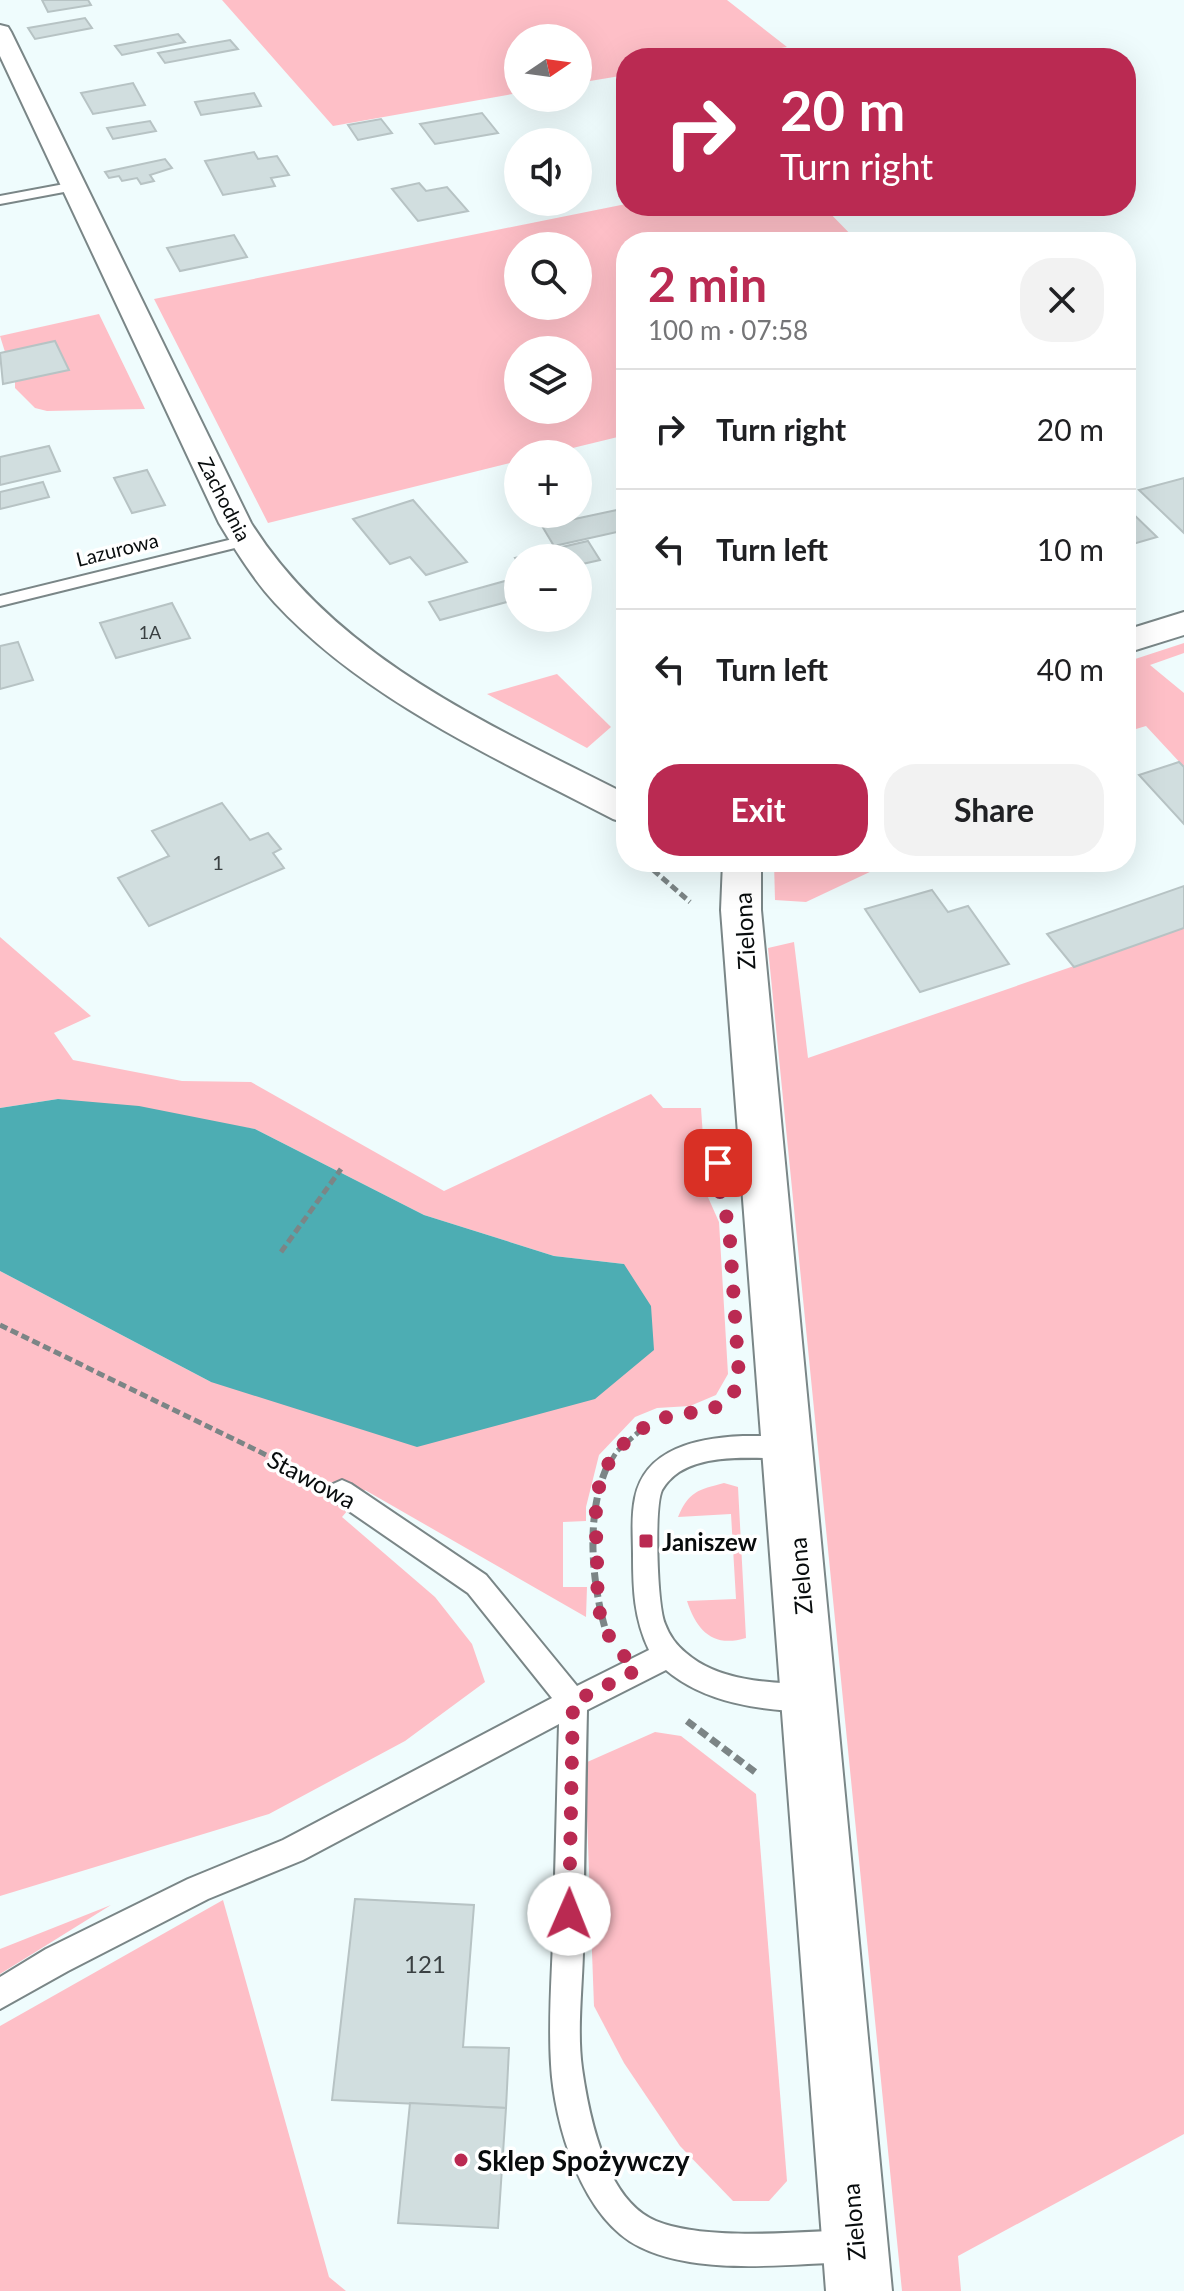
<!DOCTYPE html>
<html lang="en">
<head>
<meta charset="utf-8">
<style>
  body { margin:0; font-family:Lato,sans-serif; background:#f2f2f2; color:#202124; height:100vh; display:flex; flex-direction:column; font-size:30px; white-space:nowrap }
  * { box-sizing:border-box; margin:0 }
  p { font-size:26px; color:#757577 }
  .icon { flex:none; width:44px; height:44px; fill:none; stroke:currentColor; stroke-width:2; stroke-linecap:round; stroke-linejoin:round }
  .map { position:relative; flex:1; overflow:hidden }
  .side { position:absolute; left:616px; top:232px; width:520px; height:640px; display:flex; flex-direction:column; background:#fff; border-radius:32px; box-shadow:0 8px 32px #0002 }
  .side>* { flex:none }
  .guide { position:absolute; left:616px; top:48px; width:520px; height:168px; border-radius:32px; box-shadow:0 8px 32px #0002; background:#ba2a52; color:#fff; overflow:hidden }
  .needle { width:52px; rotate:77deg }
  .fabs { position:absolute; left:504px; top:24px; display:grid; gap:16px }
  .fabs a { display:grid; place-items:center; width:88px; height:88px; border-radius:50%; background:#fff; box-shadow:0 8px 32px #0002; font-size:40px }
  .pin { position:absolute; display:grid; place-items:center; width:68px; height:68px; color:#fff; margin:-34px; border-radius:16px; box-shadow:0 4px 12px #0006 }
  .me { position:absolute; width:88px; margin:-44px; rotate:1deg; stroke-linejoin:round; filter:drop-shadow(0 0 6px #0008) }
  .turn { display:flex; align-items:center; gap:28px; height:168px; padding:0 32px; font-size:36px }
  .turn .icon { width:104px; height:104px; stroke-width:2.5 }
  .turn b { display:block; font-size:56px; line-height:68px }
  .round { display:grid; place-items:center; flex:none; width:84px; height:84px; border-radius:32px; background:#f2f2f2 }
  .headline { display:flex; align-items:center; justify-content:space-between; height:136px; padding:0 32px }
  h1 { font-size:48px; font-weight:700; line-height:60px; color:#ba2a52 }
  .button { display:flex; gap:16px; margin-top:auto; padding:16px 32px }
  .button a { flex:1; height:92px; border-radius:32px; background:#ba2a52; color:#fff; font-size:32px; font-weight:700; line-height:92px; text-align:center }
  .button a+a { background:#f2f2f2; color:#202124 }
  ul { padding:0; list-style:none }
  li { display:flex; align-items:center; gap:24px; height:120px; padding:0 32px; border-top:2px solid #e0e0e0 }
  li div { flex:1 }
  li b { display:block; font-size:30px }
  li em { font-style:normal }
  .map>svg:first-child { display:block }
  .green { fill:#febfc7; fill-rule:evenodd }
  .water { fill:#4dadb3 }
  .building { fill:#d1dedf; stroke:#b7c3c4; stroke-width:2 }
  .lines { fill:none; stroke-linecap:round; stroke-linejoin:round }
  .service-casing { stroke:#7a8687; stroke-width:4 }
  .minor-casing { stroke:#7a8687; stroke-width:4 }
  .tertiary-casing { stroke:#7a8687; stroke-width:4 }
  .path-far1 { stroke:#7c8586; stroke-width:5; stroke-dasharray:8 4; stroke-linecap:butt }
  .path { stroke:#7c8586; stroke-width:7; stroke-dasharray:10 5; stroke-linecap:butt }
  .service { fill:#fff; fill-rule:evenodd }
  .minor { fill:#fff; fill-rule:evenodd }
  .tertiary { fill:#fff; fill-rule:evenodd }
  .route { stroke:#ba2a52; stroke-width:14; stroke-dasharray:0 25.2 }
  .poi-dot { fill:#ba2a52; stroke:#fff; stroke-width:3 }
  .labels { text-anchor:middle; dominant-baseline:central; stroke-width:7; stroke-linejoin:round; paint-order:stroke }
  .far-number-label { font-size:18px; fill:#3a4042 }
  .far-street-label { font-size:20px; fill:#080c0d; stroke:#fff }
  .number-label { font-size:20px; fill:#3a4042 }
  .street-label { font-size:24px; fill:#080c0d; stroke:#fff }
  .poi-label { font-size:24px; font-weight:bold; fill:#080c0d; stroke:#fff; text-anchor:start }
  .near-number-label { font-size:24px; fill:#3a4042 }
  .near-poi-label { font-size:28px; font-weight:bold; fill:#080c0d; stroke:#fff; text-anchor:start }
</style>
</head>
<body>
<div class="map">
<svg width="1184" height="2291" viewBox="0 0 1184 2291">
  <rect width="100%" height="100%" fill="#effcfd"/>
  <g class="green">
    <polygon points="222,0 727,0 787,47 722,58 626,58 626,75 578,83 578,38 518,38 518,93 333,126"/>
    <path d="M626,204V206H823L858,242H626V435L548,454H518V461L268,523L154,299ZM518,246H578V306H518ZM518,350H578V410H518Z"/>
    <polygon points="99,314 145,409 47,411 35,408 15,388 15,382 69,369 55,341 5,352 0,336"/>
    <polygon points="1184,643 1184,653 1150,665 1184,693 1184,767 1146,726 1126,732 1126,662"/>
    <polygon points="557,674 611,727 587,748 487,694"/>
    <polygon points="774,862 891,862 806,902 775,900"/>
    <polygon points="1184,928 1184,2134 958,2256 961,2291 902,2291 768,948 794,942 808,1058"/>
    <polygon points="0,937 91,1016 54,1033 73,1060 182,1081 251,1082 444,1191 651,1094 663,1108 701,1108 707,1195 719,1222 728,1374 716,1395 690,1406 657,1408 635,1417 599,1455 586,1507 586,1521 563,1522 563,1587 587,1587 586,1617 365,1490 342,1517 435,1597 472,1644 485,1682 405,1741 269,1814 0,1896 0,1271 211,1382 624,1264 554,1256 424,1215 255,1129 58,1099 0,1108"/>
    <path d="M724,1483L738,1487L746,1638C713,1648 697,1631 687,1601L736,1599L731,1514L678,1517C689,1491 698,1490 724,1483Z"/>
    <polygon points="655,1732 681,1736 756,1794 787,2181 769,2201 733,2201 680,2146 624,2063 594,2006 585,1763"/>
    <polygon points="223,1900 329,2277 346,2291 0,2291 0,2026"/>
    <polygon points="111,1905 0,1974 0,1949"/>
  </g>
  <polygon class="water" points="58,1099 139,1106 255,1129 424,1215 554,1256 624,1264 651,1306 654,1350 595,1399 417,1447 211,1382 0,1271 0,1108"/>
  <g class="building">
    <polygon points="42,0 88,0 91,5 48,12"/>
    <polygon points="85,18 92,28 35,39 28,28"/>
    <polygon points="178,34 185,42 122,55 115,46"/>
    <polygon points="230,40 238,49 165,63 158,53"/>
    <polygon points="133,83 145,105 93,114 81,93"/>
    <polygon points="254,93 261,106 201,115 195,102"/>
    <polygon points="482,113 498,133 435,144 420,124"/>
    <polygon points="381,119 392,133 358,140 348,125"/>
    <polygon points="150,121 156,131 113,139 107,128"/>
    <polygon points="254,152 258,159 277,156 289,175 271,178 275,186 223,195 205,161"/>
    <polygon points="165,159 172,168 150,175 154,181 141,184 137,178 122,181 119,176 109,178 105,172"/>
    <polygon points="419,183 426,191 447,187 468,211 418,221 392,189"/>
    <polygon points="234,235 247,257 180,271 167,248"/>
    <polygon points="55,341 69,370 3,384 0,353"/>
    <polygon points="49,446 60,471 0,485 0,457"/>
    <polygon points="147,470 165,505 132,513 114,478"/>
    <polygon points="1184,478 1184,533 1139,490"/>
    <polygon points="43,482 49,497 0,509 0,492"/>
    <polygon points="413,500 467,562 426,575 410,557 390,564 353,519"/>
    <polygon points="1126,507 1157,537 1126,546"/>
    <polygon points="626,508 626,530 554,546 542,526"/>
    <polygon points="588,541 600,560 578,565 578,558 518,558 518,563 515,558"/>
    <polygon points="505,581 518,599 440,620 429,602"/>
    <polygon points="172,603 190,638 116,658 100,623"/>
    <polygon points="18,642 33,680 0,689 0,646"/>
    <polygon points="1179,762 1184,767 1184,824 1139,775"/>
    <polygon points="222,803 250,840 268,833 281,849 273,853 284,868 149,926 118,878 169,856 152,831"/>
    <polygon points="1184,886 1184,928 1074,967 1047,934"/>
    <polygon points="932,890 948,912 968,906 1009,964 920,992 865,909"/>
    <polygon points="355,1899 474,1905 463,2047 509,2048 506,2108 332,2100"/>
    <polygon points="410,2103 506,2108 498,2228 398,2223"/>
  </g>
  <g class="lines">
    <g class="service-casing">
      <g id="service">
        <polygon points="75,182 81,186 80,189 0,204 0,196"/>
        <polygon points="245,536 251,538 251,544 0,606 0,596"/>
        <path d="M743,1436H788L797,1439L800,1447L797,1455L788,1458C754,1459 710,1453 679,1472C673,1476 666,1483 662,1490C654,1507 657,1605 665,1624C669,1635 677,1646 686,1653C718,1681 768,1683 809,1684L819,1688L823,1698L819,1708L809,1712C760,1710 705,1703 666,1670L587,1710C585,1791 584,1872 583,1953C582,1990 577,2032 582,2068C589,2117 606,2200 656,2221C706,2241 796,2232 850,2230L861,2235L866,2246L861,2257L850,2262C786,2264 699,2276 640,2247C582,2219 554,2124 551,2064C548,2014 553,1962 554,1912C556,1850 557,1787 559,1724L303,1860L208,1899L68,1971L0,2009V1977L46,1949L188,1879L283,1840L552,1698L468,1593L333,1500L329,1492L333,1484L342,1480L351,1484L486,1575L577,1686L649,1650C634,1618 633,1589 633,1554C633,1536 631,1517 635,1498C645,1448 698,1438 743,1436Z"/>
      </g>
    </g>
    <g class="minor-casing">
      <path id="minor" d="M0,25L8,27L11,32L251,523C336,658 488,724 626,794V823L613,819C496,758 366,701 275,603C253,579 236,551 219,523L0,56Z"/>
    </g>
    <g class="tertiary-casing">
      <g id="tertiary">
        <polygon points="1184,612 1184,635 1126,653 1126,630"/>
        <polygon points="723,862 761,862 761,910 892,2291 826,2291 721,910"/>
      </g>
    </g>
    <g class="path-far1">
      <polyline points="644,862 690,902"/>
      <polyline points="281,1252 341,1169"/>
      <polyline points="0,1325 299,1471"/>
      <polyline points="605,1471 617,1451 641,1430"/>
    </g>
    <g class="path">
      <polyline points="295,1469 305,1474"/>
      <path d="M606,1469C585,1519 592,1588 608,1638"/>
      <polyline points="687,1721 755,1772"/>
    </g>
    <use href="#service" class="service"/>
    <use href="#minor" class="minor"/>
    <use href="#tertiary" class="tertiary"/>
  </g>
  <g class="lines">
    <path class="route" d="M569,1914L573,1702L637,1670C594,1625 598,1616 597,1556C596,1530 593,1502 602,1477C613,1449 638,1426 667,1417C696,1409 732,1416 739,1377L729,1226L720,1193L718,1163"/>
  </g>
  <g class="poi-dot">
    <rect x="638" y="1533" width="16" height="16" rx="4"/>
    <circle cx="461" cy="2160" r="8"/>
  </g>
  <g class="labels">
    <g class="far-number-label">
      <text x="150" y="632">1A</text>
    </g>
    <g class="far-street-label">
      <text transform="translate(225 499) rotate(63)">Zachodnia</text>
      <text transform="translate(117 549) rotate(-14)">Lazurowa</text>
    </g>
    <g class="number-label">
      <text x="218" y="862">1</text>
    </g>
    <g class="street-label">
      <text transform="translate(744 931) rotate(-93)">Zielona</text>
      <text transform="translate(312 1479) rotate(28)">Stawowa</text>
      <text transform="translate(800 1576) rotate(-95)">Zielona</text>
      <text transform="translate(853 2222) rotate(-95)">Zielona</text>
    </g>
    <g class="poi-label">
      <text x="662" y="1541">Janiszew</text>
    </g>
    <g class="near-number-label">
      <text x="425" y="1963">121</text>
    </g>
    <g class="near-poi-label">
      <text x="477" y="2160">Sklep Spożywczy</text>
    </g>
  </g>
</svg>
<div class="fabs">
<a><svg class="needle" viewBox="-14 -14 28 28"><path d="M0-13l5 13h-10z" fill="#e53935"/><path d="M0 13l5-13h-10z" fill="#757577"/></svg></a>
<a><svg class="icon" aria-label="sound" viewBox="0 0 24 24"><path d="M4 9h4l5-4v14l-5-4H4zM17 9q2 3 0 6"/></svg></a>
<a><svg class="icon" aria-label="search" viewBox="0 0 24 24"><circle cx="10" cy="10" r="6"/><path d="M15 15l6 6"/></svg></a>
<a><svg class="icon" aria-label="layers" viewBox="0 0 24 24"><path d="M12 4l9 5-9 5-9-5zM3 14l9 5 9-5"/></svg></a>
<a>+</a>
<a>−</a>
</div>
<div class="pin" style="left:718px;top:1163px;background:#d93025"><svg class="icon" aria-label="arrive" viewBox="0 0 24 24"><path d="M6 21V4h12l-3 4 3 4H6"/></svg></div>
<svg class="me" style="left:569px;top:1914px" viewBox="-20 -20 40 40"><circle r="19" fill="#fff"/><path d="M0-13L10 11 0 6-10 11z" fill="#ba2a52"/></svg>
<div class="guide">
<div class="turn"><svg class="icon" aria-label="right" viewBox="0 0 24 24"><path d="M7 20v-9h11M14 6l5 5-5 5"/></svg><div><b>20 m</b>Turn right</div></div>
</div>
<section class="side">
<div class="headline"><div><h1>2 min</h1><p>100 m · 07:58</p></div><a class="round"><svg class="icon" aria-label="close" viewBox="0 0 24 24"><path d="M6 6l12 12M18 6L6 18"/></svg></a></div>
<ul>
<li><svg class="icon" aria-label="right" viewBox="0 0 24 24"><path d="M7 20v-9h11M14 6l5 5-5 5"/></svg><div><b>Turn right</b></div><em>20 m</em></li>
<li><svg class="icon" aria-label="left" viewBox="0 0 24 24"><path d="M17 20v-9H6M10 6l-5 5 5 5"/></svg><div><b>Turn left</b></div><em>10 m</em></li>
<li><svg class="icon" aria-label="left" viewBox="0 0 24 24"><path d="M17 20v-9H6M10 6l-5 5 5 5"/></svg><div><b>Turn left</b></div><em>40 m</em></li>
</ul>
<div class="button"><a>Exit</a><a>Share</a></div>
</section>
</div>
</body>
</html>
